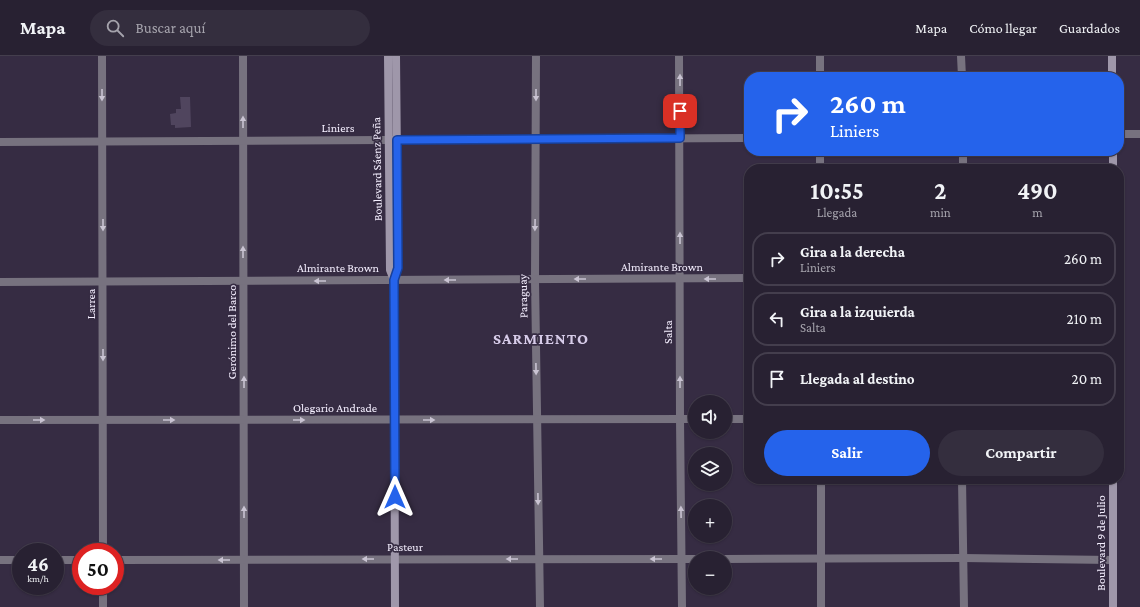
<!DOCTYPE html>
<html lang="es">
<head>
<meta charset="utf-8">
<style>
  body { margin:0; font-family:"Crimson Pro",serif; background:#342e3e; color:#f1f3f6; height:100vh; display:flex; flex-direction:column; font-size:15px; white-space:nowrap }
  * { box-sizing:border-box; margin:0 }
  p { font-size:13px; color:#a5a3ac }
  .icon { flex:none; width:22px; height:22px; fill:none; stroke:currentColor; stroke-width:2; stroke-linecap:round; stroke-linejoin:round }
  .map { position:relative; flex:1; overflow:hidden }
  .drawer { position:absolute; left:744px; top:108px; width:380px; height:320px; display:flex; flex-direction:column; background:#282132; border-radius:16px; box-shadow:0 1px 3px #0004,0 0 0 1px #443e4d }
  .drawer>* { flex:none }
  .hud { position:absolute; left:744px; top:16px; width:380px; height:84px; border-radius:16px; box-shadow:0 1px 3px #0004,0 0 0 1px #443e4d; background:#2563eb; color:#fff; overflow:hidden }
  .fabs { position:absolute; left:688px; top:339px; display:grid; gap:8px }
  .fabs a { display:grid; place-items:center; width:44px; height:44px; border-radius:50%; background:#282132; box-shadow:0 1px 3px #0004,0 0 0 1px #443e4d; font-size:20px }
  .speed { position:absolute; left:12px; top:487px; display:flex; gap:8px; font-size:20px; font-weight:700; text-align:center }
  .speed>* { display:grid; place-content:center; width:52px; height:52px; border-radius:50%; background:#282132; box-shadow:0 1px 3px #0004,0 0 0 1px #443e4d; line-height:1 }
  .speed small { font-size:10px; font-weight:400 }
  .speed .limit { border:6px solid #d22; background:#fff; color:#111 }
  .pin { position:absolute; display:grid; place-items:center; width:34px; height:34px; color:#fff; margin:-17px; border-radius:8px; box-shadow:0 2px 6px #0006 }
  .me { position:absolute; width:44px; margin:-22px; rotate:0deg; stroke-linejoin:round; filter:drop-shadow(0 0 3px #0008) }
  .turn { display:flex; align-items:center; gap:14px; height:84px; padding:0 20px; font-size:18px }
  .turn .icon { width:52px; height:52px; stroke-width:2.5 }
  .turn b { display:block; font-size:28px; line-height:34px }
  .eta { display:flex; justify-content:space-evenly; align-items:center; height:68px; text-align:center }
  .eta b { font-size:24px; font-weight:700; line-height:28px }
  .button { display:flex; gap:8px; margin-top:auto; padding:8px 20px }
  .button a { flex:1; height:46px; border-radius:24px; background:#2563eb; color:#fff; font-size:16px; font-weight:700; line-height:46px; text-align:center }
  .button a+a { background:#342e3e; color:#f1f3f6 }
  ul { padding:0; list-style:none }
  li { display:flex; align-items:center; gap:12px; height:54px; margin:0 8px 6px; padding:0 12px; border:2px solid #443e4d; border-radius:16px }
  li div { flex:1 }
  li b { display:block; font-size:15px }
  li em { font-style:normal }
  header { display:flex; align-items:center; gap:24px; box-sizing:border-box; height:56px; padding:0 20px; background:#282132; border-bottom:1px solid #443e4d }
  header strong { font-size:19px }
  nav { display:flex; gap:22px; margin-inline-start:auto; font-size:14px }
  .search { width:280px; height:36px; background:#342e3e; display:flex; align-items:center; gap:10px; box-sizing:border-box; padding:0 14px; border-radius:22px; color:#a5a3ac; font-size:15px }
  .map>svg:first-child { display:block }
  .building { fill:#50455e }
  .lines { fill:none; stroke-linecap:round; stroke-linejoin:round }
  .minor { stroke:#77727f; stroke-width:8 }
  .secondary { stroke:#9f97aa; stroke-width:8 }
  .oneway { fill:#c9c3d2 }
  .route-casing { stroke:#184099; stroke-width:10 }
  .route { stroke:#2563eb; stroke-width:7 }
  .labels { text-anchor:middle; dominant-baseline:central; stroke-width:3.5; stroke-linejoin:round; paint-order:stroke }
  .street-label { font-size:12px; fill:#f5efff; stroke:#362c43 }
  .district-label { font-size:16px; font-weight:bold; letter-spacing:1px; fill:#d7cce9; stroke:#362c43 }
</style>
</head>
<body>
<header>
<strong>Mapa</strong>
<div class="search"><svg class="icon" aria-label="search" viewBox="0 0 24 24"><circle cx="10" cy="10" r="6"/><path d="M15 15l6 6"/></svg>Buscar aquí</div>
<nav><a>Mapa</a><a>Cómo llegar</a><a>Guardados</a></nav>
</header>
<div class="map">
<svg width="1140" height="551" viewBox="0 0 1140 551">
  <rect width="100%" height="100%" fill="#362c43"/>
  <polygon class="building" points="180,41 190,41 191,71 175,72 175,69 171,69 170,58 176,57 176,53 181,53"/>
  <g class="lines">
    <g class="minor">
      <polyline points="102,0 103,496"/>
      <polyline points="243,0 244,551"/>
      <polyline points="536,0 535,224 540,551"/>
      <polyline points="679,0 680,363 682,551"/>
      <polyline points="820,0 820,21"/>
      <polyline points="961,0 962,21"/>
      <polyline points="1119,78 1140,78"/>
      <polyline points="0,86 749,82"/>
      <polyline points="820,95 820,113"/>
      <polyline points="963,113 963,95"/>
      <polyline points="0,226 749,222"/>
      <polyline points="725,363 749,363"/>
      <polyline points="0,364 695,363"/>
      <polyline points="821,423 821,551"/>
      <polyline points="962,423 964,551"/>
      <polyline points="725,503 963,502 1112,504"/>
      <polyline points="0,504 21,504"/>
      <polyline points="55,504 81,504"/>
      <polyline points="115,504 695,503"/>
      <polyline points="103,530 103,551"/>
    </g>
    <g class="secondary">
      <polyline points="388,0 390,214 394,224"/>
      <polyline points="1112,0 1112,21"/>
      <polyline points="1113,95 1113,113"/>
      <polyline points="395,551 394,224 398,212 396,0"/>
      <polyline points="1113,551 1113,423"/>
    </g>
  </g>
  <defs><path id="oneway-solid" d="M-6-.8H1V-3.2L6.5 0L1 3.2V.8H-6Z"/></defs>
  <g class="oneway">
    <use href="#oneway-solid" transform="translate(680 24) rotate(-90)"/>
    <use href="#oneway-solid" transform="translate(102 39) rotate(90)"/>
    <use href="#oneway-solid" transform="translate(536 39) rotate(90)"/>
    <use href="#oneway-solid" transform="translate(243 66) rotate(-90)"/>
    <use href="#oneway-solid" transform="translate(103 169) rotate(90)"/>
    <use href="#oneway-solid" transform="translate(535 169) rotate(91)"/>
    <use href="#oneway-solid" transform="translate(680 182) rotate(-90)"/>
    <use href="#oneway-solid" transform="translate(243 196) rotate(-90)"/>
    <use href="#oneway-solid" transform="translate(580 223) rotate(180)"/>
    <use href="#oneway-solid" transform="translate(710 223) rotate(180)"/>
    <use href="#oneway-solid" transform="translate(450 224) rotate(180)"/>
    <use href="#oneway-solid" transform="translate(320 225) rotate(180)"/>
    <use href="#oneway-solid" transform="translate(103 299) rotate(90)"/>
    <use href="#oneway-solid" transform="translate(536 313) rotate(89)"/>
    <use href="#oneway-solid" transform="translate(244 326) rotate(-90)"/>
    <use href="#oneway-solid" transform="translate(680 326) rotate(-90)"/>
    <use href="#oneway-solid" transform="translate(39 364)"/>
    <use href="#oneway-solid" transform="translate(169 364)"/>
    <use href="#oneway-solid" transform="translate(299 364)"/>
    <use href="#oneway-solid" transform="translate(429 364)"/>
    <use href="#oneway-solid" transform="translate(538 443) rotate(89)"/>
    <use href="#oneway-solid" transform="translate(244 456) rotate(-90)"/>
    <use href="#oneway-solid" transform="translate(681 456) rotate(-91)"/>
    <use href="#oneway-solid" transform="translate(368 503) rotate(180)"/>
    <use href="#oneway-solid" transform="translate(512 503) rotate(180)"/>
    <use href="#oneway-solid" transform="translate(656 503) rotate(180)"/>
    <use href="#oneway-solid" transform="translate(224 504) rotate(180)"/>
  </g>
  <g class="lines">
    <g class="route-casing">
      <polyline id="route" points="395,441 394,224 398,212 397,84 680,82 680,55"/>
    </g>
    <use href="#route" class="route"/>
  </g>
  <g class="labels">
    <g class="street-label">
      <text x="338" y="72">Liniers</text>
      <text transform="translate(377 113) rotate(-91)">Boulevard Sáenz Peña</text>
      <text x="662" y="211">Almirante Brown</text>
      <text x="338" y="212">Almirante Brown</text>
      <text transform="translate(523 240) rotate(-91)">Paraguay</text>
      <text transform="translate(91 248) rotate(-90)">Larrea</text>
      <text transform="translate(232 276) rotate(-90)">Gerónimo del Barco</text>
      <text transform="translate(668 276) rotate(-90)">Salta</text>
      <text x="335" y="352">Olegario Andrade</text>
      <text transform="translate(1101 487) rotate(-90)">Boulevard 9 de Julio</text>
      <text x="405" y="491">Pasteur</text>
    </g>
    <g class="district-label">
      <text x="541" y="282">SARMIENTO</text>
    </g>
  </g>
</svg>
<div class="fabs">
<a><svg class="icon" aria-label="sound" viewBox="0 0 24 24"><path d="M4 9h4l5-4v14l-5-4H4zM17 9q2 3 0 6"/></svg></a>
<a><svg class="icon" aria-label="layers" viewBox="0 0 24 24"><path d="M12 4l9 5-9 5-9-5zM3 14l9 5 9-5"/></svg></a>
<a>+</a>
<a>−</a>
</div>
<div class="speed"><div>46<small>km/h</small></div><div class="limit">50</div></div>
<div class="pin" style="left:680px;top:55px;background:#d93025"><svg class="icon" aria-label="arrive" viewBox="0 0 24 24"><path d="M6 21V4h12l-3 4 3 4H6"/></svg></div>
<svg class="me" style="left:395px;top:441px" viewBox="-20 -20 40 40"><path d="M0-17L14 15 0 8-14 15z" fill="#2563eb" stroke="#fff" stroke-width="4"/></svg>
<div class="hud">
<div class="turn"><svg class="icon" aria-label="right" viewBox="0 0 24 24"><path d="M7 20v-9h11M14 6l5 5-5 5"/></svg><div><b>260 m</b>Liniers</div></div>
</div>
<section class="drawer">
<div class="eta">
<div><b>10:55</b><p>Llegada</p></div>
<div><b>2</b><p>min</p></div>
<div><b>490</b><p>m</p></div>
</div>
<ul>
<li><svg class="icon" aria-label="right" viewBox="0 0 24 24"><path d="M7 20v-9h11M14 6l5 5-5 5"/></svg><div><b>Gira a la derecha</b><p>Liniers</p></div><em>260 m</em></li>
<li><svg class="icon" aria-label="left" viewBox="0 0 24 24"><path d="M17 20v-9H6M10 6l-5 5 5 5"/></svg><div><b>Gira a la izquierda</b><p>Salta</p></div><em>210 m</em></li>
<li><svg class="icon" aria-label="arrive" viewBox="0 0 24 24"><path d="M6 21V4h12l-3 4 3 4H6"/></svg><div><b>Llegada al destino</b></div><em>20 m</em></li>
</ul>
<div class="button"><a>Salir</a><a>Compartir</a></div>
</section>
</div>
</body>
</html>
